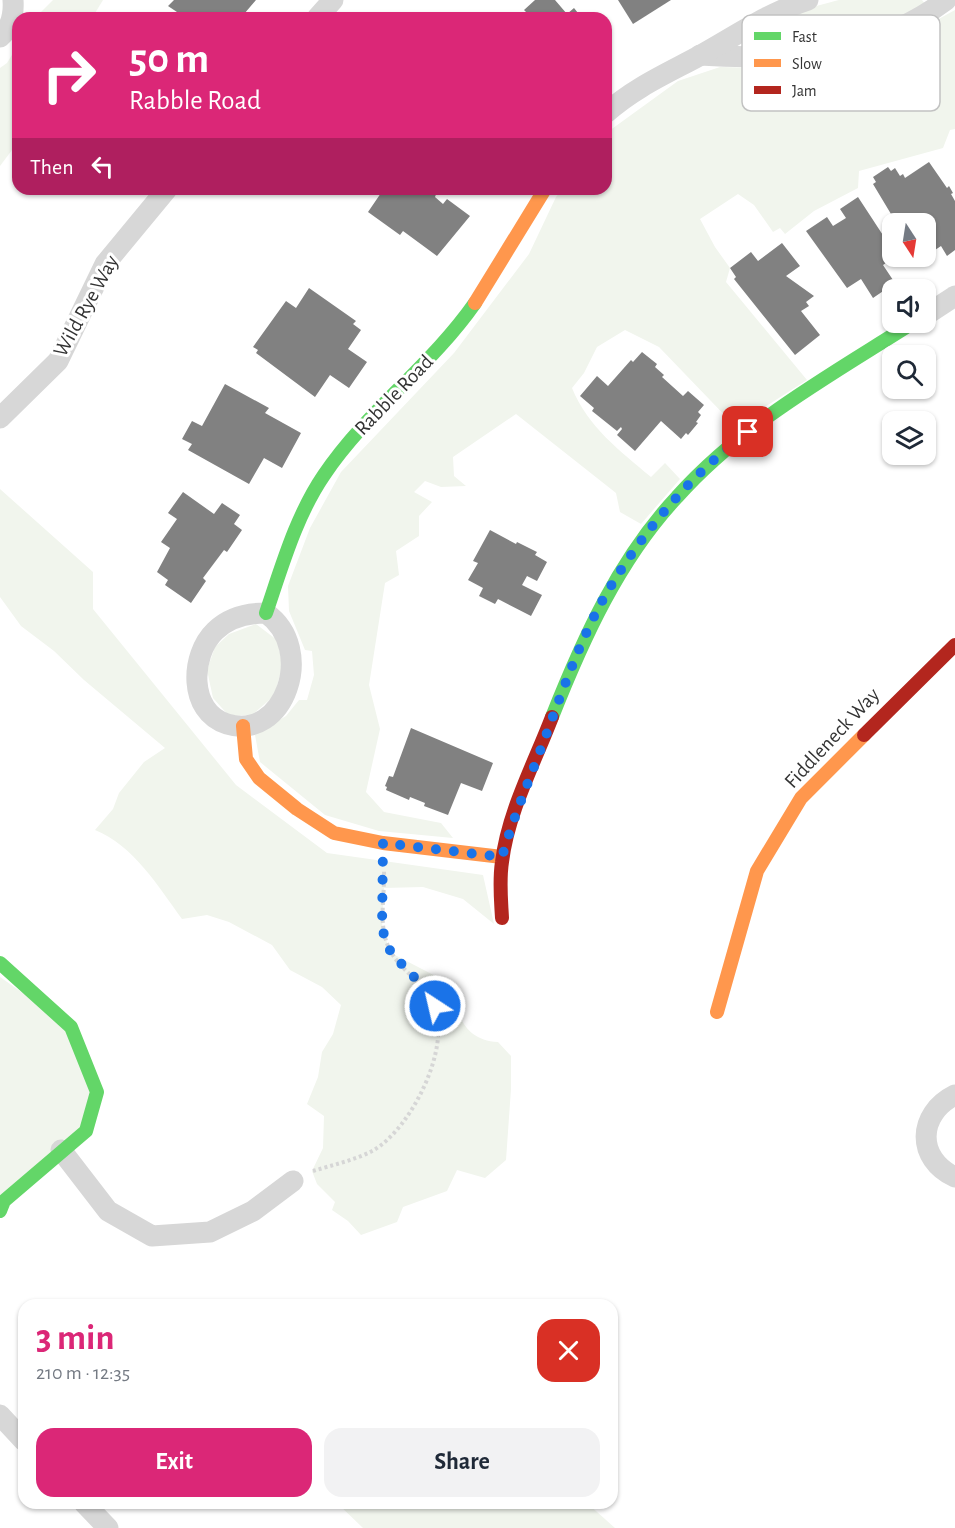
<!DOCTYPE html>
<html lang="en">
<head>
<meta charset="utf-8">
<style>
  body { margin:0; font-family:"Alegreya Sans",sans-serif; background:#f2f2f3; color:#1f2937; height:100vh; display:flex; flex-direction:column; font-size:22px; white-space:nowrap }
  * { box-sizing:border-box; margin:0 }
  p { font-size:20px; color:#747a83 }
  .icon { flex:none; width:33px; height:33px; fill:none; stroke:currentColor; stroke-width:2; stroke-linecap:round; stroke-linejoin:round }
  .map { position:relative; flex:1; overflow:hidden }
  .panel { position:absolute; left:18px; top:1299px; width:600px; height:210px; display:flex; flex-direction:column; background:#fff; border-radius:18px; box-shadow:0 2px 4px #0004 }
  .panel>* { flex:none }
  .hud { position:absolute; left:12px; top:12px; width:600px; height:183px; border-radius:18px; box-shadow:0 2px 4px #0004; background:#db2777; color:#fff; overflow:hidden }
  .needle { width:39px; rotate:168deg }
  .tools { position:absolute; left:882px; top:213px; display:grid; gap:12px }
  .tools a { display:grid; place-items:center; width:54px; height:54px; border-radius:12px; background:#fff; box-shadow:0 2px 4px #0004; font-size:30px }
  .pin { position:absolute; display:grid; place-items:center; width:51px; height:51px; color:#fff; margin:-26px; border-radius:12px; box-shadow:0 3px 9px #0006 }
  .me { position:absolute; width:66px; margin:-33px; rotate:325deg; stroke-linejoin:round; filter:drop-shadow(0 0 4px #0008) }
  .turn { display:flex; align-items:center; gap:21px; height:126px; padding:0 18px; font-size:27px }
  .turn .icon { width:78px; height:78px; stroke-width:2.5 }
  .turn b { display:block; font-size:42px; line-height:51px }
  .then { display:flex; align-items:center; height:57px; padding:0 18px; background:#0003; gap:12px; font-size:22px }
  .round { display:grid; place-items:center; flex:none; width:63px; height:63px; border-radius:18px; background:#f2f2f3 }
  .overview { display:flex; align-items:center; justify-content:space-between; height:102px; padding:0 18px }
  h1 { font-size:36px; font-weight:700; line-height:45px; color:#db2777 }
  .cta { display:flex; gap:12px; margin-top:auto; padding:12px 18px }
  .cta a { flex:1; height:69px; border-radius:18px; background:#db2777; color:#fff; font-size:24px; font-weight:700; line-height:69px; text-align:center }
  .cta a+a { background:#f2f2f3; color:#1f2937 }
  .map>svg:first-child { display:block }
  .green { fill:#f1f5ed }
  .building { fill:#818181 }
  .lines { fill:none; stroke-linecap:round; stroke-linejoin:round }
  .path { stroke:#d6d6d6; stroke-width:4; stroke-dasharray:3 3; stroke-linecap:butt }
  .street { stroke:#d7d7d7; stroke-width:21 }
  .fast { stroke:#63d668; stroke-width:14 }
  .slow { stroke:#ff974d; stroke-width:14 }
  .jam { stroke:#b3261e; stroke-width:14 }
  .route { stroke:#1a73e8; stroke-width:10; stroke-dasharray:0 18 }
  .labels { text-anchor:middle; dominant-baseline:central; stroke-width:6; stroke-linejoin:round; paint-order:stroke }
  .street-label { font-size:21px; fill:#333; stroke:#fff }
  .key { fill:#fff; stroke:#c2c2c2; stroke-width:1.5 }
  .key-label { font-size:16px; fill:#333 }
</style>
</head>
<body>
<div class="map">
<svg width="955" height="1528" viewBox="0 0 955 1528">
  <rect width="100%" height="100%" fill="#fff"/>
  <g class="green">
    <polygon points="53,0 103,0 92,18 35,18"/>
    <path d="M839,0H922L926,5L865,35L753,52L743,44C760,17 810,8 839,0Z"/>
    <path d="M955,10V129L950,130L943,148L859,171L858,188L814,211L785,234L780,228L773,232L754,205L738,194L700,219L715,247L730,268L726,282L807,380L735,426L659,347L625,330L597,347L584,373L572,388C588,427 620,451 651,477L665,463L680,479L641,524L620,512L616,493L516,414L453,457L454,476L466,486L441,487L425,481L414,492L432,502L419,516V536L396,551L399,575L385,583L369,685L380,729L366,792L384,812L441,823L453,838L379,831L325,815L260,762L255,735L286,716L299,700H307L314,675L312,651L305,650L289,611L288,586L310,528L341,472L454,353L529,254L556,197L563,189H606V135L609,131L678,81L720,67L767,68L773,75H817L825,64L893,44Z"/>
    <polygon points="18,45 18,148 12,150 0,166 0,68 7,63"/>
    <path d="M0,489L93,572V609L236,785L327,853L483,875L494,924L463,899L423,887L384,888L382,929L391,953L449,983C458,1013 462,1040 498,1042L511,1056V1089L506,1160L485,1178L457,1170L447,1191L403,1207L397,1222L361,1235L348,1221L332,1210L335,1202L317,1184L312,1171L323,1148L324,1116L307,1104L318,1077L322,1052L333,1034L341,1005L322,987L290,970L272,945L229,922L207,915L182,919C158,886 134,846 95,830L113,809L119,793L144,762L165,748L84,680L54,651L21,626L0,597Z"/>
    <polygon points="256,624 277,640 283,665 274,696 252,715 229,716 213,698 207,670 215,647 229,634"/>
    <polygon points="0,977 71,1027 97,1092 86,1131 0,1202"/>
    <polygon points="337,1503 587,1503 615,1528 363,1528"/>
  </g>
  <g class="building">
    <polygon points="174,0 256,0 244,14 248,18 186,18 168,6"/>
    <polygon points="535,0 555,0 567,14 574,8 582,18 532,18 524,10"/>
    <polygon points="618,0 671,0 633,24"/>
    <polygon points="929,162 947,188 949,186 953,193 951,194 955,201 955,250 947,256 941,246 926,256 926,224 897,224 873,184 876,182 873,177 888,167 891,171 895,168 900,176 903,174 905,178"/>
    <polygon points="378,189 438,189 435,197 443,204 447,199 470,216 437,256 403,231 400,235 368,212 381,193 377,191"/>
    <polygon points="858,197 892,249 892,256 896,256 883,265 895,283 873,298 861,279 847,288 806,231 827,217 833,226 846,218 840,209"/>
    <polygon points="782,243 800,266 786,276 814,296 806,302 809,306 801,311 820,335 795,355 734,279 736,277 730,268 751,252 758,261"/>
    <polygon points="309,288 356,321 353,324 361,330 348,349 367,362 349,388 330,375 315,397 256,353 258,350 253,347 286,301 296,308"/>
    <polygon points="642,352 657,364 655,367 664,375 662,377 683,396 688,391 704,405 698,412 701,415 696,422 698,423 688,435 686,433 681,439 661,421 635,451 617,435 622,429 621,427 617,431 592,411 594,408 580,396 597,376 608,386 631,360 633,362"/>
    <polygon points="225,384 269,408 265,413 301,433 282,468 264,458 249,484 188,450 192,444 182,439 192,421 202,426"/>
    <polygon points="183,492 214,514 222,503 240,515 234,524 242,530 227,552 224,550 203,578 206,581 191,603 165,585 168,580 157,572 170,548 161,542 177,519 168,513"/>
    <polygon points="490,530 516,544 517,542 537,552 535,555 547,562 537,581 527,576 522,585 542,595 531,616 498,599 495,604 479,596 483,588 468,580 478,563 473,561"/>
    <polygon points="411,728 493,763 482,791 461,783 448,815 424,806 425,803 410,797 409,800 386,790 387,787 385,786 389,776 393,777"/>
  </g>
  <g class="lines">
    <path class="path" d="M313,1171C332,1165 356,1160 374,1150C411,1128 452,1048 434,1005C426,984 402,972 391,952C377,928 385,898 384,871"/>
    <g class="street">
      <polyline points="317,18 333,0"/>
      <path d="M0,37C11,28 14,14 13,0"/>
      <path d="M700,55C787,61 874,54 946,0"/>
      <path d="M606,113C635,87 668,73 701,55C737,35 768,13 808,0"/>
      <polyline points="926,315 955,296"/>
      <polyline points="0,418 58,361 105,264 167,189"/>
      <path d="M266,613C317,649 284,742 227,724C188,712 190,655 215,631C229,617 247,613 266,613Z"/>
      <path d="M955,1095C917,1114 916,1159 955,1177"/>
      <polyline points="61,1150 108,1211 152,1236 210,1232 253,1211 293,1181"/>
      <polyline points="0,1415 24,1441"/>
      <polyline points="84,1503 108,1528"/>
    </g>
    <g class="fast">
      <path d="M266,613C282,566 296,516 324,475C367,411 431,366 475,303"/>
      <path d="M552,717C583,639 619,559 677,497C743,423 831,375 914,322"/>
      <polyline points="0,963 71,1027 97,1092 86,1131 4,1201 0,1211"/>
    </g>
    <g class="slow">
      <polyline points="475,303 545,189"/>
      <polyline points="243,726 246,759 259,778 297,809 334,833 383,843 502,857"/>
      <polyline points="717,1012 757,871 801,798 864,735"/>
    </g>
    <g class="jam">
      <polyline points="864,735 955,645"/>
      <path d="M502,918C501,899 499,881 502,862C508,812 534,764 552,717"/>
    </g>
  </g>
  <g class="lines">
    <path class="route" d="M435,1006L414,977L391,953L382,929L383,843L502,857C513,819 528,783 542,746C560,698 577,648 601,603C638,537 688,477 748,432"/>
  </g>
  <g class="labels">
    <g class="street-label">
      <text transform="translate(86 306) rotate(-61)">Wild Rye Way</text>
      <text transform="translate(394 395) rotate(-46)">Rabble Road</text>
      <text transform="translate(832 738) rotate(-47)">Fiddleneck Way</text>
    </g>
  </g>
  <rect x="742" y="15" width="198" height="96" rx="9" class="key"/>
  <rect x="754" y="32" width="27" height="8" fill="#63d668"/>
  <rect x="754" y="59" width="27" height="8" fill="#ff974d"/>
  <rect x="754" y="86" width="27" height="8" fill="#b3261e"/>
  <g class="key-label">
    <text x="792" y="42">Fast</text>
    <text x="792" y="69">Slow</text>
    <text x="792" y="96">Jam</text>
  </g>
</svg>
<div class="tools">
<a><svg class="needle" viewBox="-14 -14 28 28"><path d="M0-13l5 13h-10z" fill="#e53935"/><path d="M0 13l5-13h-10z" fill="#747a83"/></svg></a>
<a><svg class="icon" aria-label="sound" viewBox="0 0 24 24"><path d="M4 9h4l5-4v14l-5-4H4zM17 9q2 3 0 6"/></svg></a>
<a><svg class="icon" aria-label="search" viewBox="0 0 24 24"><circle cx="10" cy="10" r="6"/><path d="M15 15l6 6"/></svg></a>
<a><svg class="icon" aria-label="layers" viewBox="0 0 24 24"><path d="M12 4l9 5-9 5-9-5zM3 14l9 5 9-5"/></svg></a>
</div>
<div class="pin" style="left:748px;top:432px;background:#d93025"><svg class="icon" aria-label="arrive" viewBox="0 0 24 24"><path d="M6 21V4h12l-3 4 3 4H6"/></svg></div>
<svg class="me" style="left:435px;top:1006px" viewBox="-20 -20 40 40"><circle r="17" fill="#1a73e8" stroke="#fff" stroke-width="3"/><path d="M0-11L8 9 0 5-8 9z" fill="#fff"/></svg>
<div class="hud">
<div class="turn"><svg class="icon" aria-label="right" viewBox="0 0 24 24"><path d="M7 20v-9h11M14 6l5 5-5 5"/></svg><div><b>50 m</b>Rabble Road</div></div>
<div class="then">Then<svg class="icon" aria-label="left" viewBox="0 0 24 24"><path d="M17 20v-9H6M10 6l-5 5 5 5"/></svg></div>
</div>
<section class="panel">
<div class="overview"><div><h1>3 min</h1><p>210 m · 12:35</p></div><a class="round" style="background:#d93025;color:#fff"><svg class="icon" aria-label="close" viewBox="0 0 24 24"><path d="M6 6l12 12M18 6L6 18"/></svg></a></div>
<div class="cta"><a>Exit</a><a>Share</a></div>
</section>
</div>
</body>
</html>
